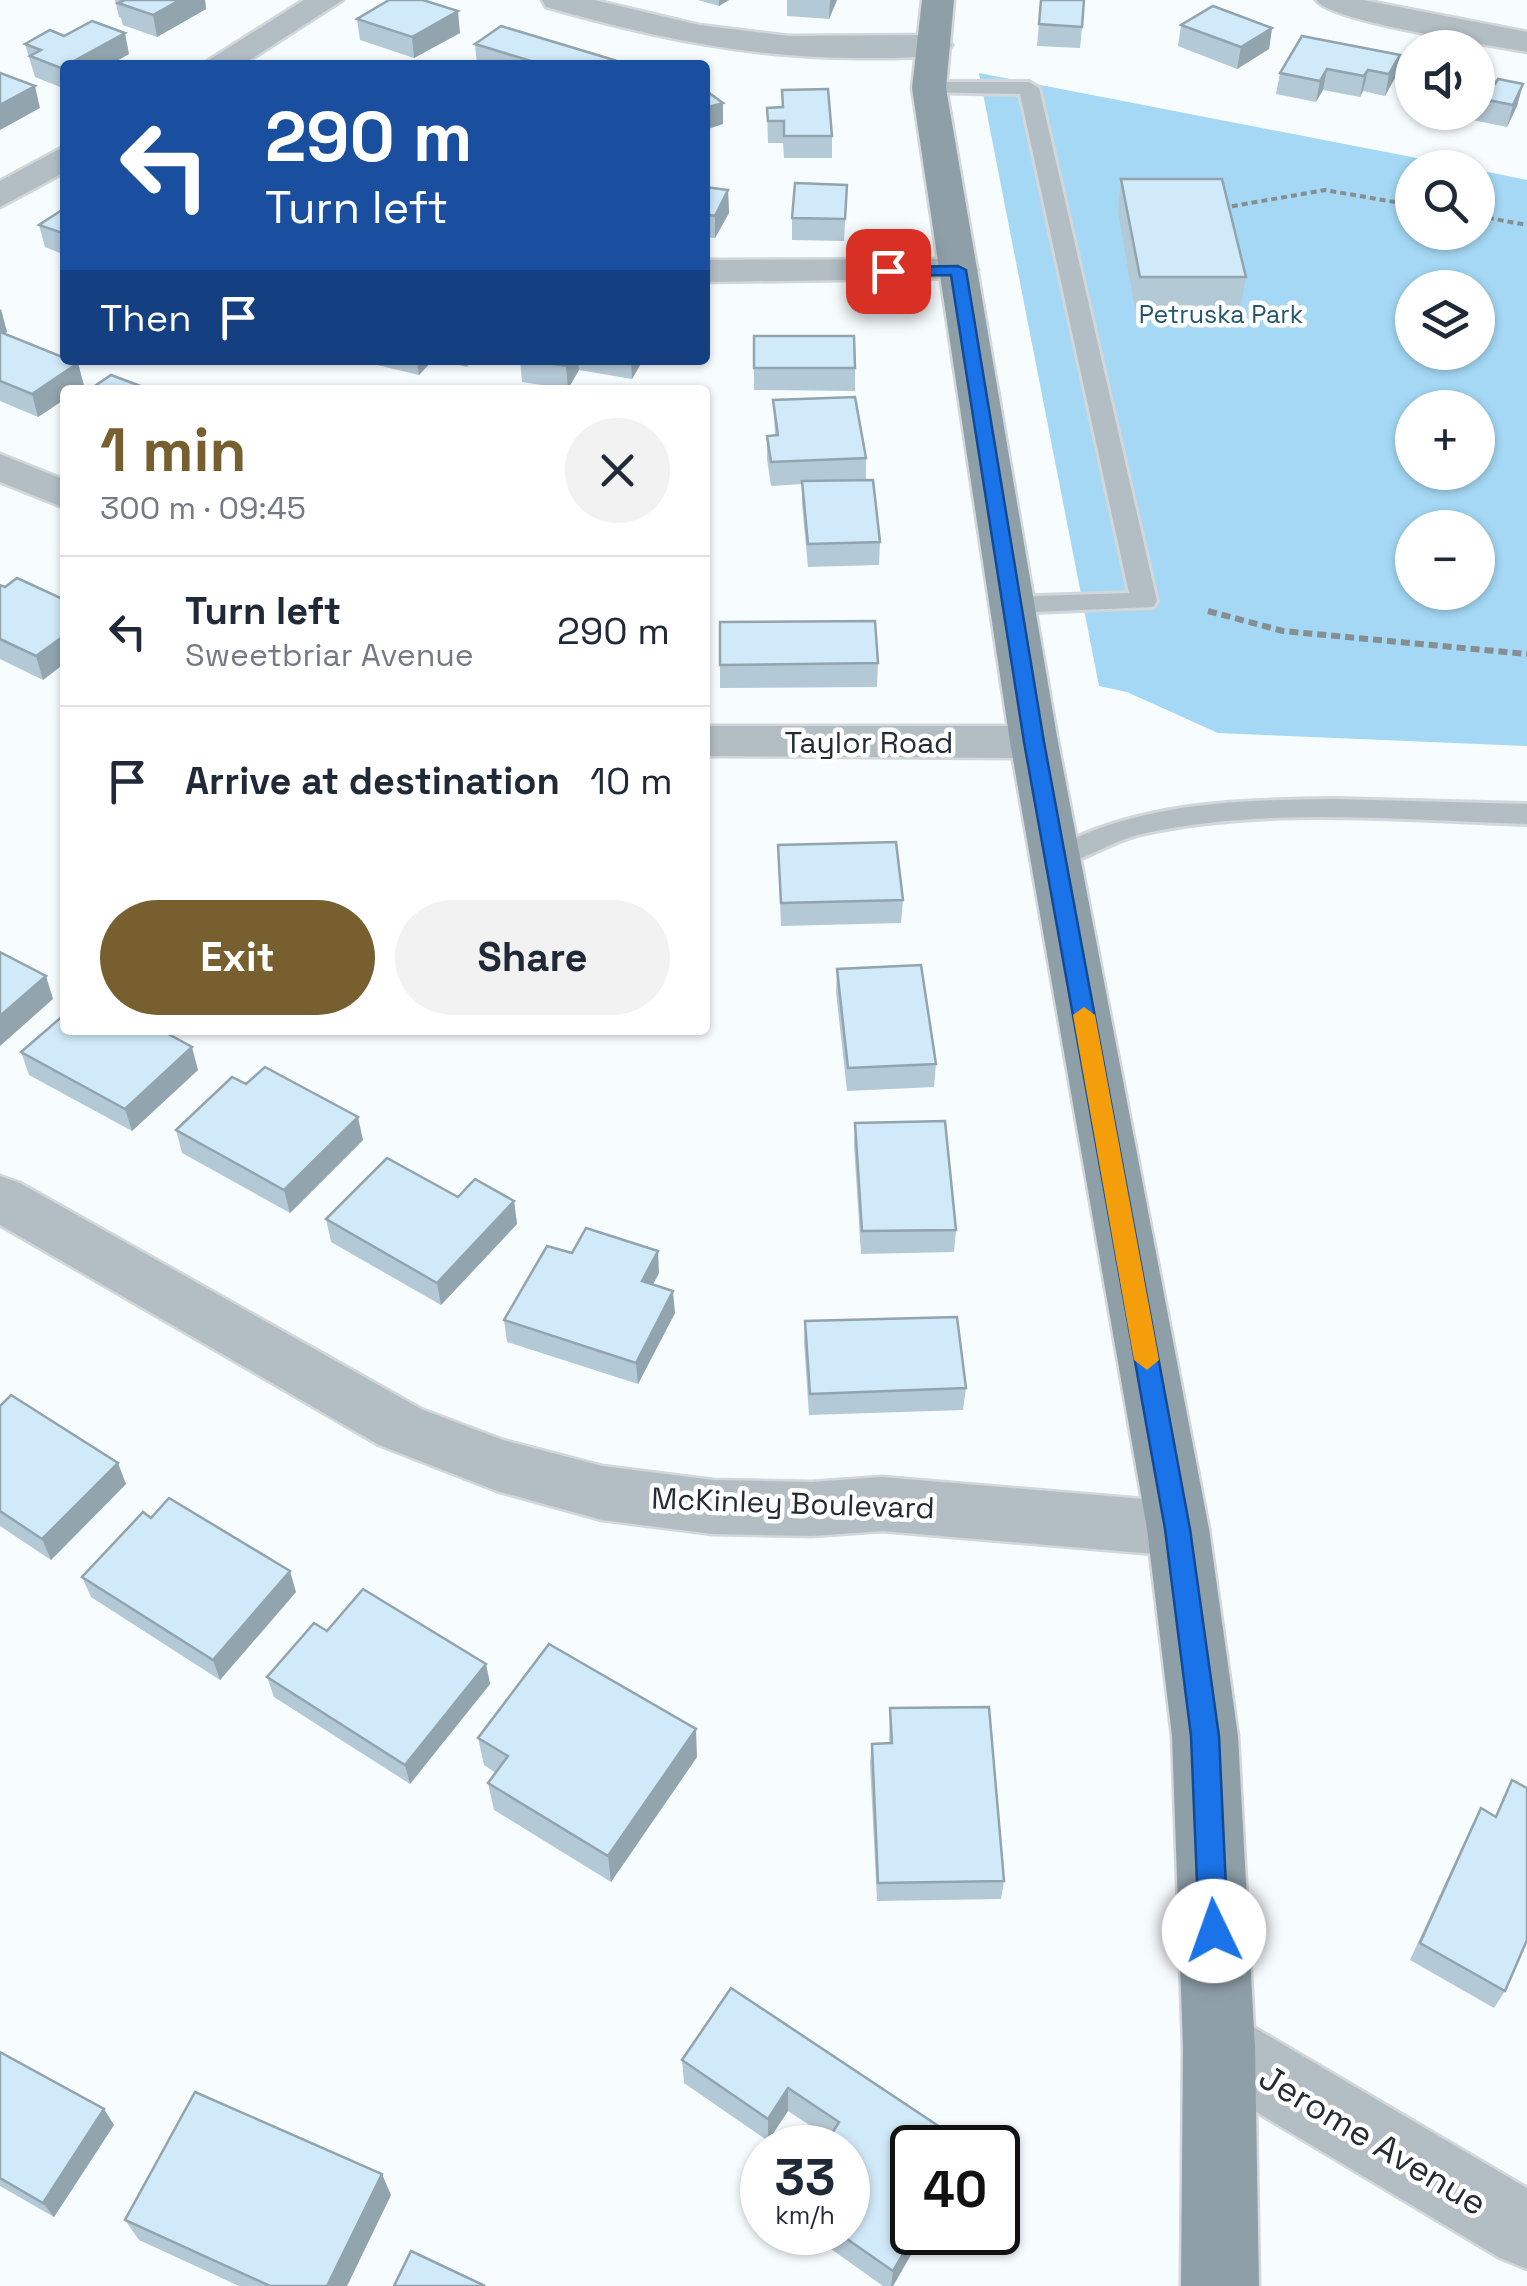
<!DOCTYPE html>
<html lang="en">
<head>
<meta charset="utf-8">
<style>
  body { margin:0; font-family:"Space Grotesk",sans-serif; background:#f2f2f3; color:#1f2937; height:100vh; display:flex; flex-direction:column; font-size:38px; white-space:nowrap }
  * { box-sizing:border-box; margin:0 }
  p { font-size:32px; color:#747a83 }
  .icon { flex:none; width:55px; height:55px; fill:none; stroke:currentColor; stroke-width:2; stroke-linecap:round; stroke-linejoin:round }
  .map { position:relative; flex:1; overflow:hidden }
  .drawer { position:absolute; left:60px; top:385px; width:650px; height:650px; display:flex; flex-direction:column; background:#fff; border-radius:10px; box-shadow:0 2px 8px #0004 }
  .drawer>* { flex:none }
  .top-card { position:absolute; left:60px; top:60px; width:650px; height:305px; border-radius:10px; box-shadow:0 2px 8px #0004; background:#1a4fa0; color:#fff; overflow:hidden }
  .buttons { position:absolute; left:1395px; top:30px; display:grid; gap:20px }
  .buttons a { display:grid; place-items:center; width:100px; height:100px; border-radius:50%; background:#fff; box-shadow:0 2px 8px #0004; font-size:50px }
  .speed { position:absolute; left:740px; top:2125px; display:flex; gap:20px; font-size:50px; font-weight:700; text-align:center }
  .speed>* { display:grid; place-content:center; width:130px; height:130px; border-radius:50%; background:#fff; box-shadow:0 2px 8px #0004; line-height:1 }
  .speed small { font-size:25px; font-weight:400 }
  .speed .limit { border:5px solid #111; border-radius:15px; background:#fff; color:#111 }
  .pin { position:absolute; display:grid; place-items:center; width:85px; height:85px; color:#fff; margin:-42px; border-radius:20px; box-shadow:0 5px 15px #0006 }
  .me { position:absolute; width:110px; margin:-55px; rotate:357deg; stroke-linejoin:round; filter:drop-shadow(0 0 8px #0008) }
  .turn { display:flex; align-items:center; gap:35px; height:210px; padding:0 40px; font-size:45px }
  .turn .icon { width:130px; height:130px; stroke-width:2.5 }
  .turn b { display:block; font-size:70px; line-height:85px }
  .then { display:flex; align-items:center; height:95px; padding:0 40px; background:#0003; gap:20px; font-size:38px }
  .round { display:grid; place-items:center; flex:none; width:105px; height:105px; border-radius:52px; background:#f2f2f3 }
  .summary { display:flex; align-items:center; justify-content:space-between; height:170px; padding:0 40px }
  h1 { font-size:60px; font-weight:700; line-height:75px; color:#785f30 }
  .button { display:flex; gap:20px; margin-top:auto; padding:20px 40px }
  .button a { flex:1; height:115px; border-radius:60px; background:#785f30; color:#fff; font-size:40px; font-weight:700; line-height:115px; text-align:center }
  .button a+a { background:#f2f2f3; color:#1f2937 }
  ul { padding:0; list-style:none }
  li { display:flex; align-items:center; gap:30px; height:150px; padding:0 40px; border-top:2px solid #e0e1e3 }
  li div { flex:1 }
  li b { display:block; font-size:38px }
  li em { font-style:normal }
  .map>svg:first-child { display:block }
  .green { fill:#a4d8f4; fill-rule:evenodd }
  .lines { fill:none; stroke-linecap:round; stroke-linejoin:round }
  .lane-casing { stroke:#d1d7da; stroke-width:6 }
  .street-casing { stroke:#d1d7da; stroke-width:5 }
  .secondary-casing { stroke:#d1d7da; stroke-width:5 }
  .path-far1 { stroke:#868e92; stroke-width:4; stroke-dasharray:6 4; stroke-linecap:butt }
  .path { stroke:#868e92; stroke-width:6; stroke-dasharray:9 5; stroke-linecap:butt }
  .lane { fill:#b2bdc4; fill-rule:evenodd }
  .street { fill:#b2bdc4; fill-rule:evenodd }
  .secondary { fill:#8f9fa8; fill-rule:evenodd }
  .wall { fill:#b4c9d6 }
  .shaded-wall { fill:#92a4ae }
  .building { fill:#d1eaf9; stroke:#92a4ae; stroke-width:2.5 }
  .route { fill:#1a73e8; stroke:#114b97; stroke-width:2.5 }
  .slow { fill:#f59e0b }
  .labels { text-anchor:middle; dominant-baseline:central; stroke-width:9; stroke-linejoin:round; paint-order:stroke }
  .far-park-label { font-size:25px; fill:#23566f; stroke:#fff }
  .street-label { font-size:30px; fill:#232d33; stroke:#fff }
  .near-street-label { font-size:35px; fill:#232d33; stroke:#fff }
</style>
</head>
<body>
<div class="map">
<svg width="1527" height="2286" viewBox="0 0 1527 2286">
  <rect width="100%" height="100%" fill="#f7fcff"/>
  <path class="green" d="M979,73L1463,167L1412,168V232H1478V170L1527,180V746L1218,733L1127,692L1099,686ZM1412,288H1478V352H1412ZM1412,408H1478V472H1412ZM1412,528H1478V592H1412Z"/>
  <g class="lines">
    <g class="lane-casing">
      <g id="lane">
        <polygon points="929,82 1029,82 1039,88 1157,601 1153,607 1012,613 999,605 1012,597 1129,593 1020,94 922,92 919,88"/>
        <path d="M1334,799L1527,804V824C1401,820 1266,806 1141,834C1111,841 1085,860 1055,868L1040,858C1047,847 1061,844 1073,839C1155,802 1245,800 1334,799Z"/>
      </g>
    </g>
    <g class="street-casing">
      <g id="street">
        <polygon points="304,0 343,0 242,65 201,65"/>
        <path d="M542,0H594L699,25L789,36L935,35L947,38L952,45L947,52C920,59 890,58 863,58C754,59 651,37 546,7Z"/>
        <path d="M1316,0H1363L1527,32V52C1492,45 1330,22 1316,0Z"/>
        <polygon points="65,146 65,172 0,207 0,181"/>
        <polygon points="959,259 972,262 978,270 972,278 705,282 705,260"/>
        <polygon points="0,454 65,480 65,508 0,482"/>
        <polygon points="705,726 1034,726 1051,731 1058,742 1051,753 1034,758 705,756"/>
        <polygon points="0,1176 20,1183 421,1409 503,1440 602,1466 713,1480 812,1482 882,1477 1178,1502 1200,1510 1209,1529 1200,1548 1178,1556 882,1531 812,1536 713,1534 602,1520 497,1491 379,1445 0,1225"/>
        <polygon points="1219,2012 1245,2022 1527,2188 1527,2269 1500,2258 1193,2074 1183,2048 1193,2022"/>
      </g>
    </g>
    <g class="secondary-casing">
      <polygon id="secondary" points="922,0 954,0 946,88 1058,742 1209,1529 1238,1736 1255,2048 1259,2286 1181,2286 1183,2048 1172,1736 1147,1529 1010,742 912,88"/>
    </g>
    <g class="path-far1">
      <polyline points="1222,208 1325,190 1412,205"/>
      <polyline points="1478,216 1527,225"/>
    </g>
    <polyline class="path" points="1208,611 1283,631 1527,654"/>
    <use href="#lane" class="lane"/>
    <use href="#street" class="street"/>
    <use href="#secondary" class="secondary"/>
  </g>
  <g class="wall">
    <polygon points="115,0 205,0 206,9 157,37 123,25 121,18 119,17"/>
    <polygon points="698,0 729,0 719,6"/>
    <polygon points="787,0 837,0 829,19 787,16"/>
    <polygon points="1041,0 1082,27 1080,48 1037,46"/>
    <polygon points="357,19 460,33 414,58 360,40"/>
    <polygon points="1181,25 1272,28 1269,49 1237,69 1178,46"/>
    <polygon points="64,36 129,54 65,65 65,89 35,77 25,44"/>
    <polygon points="475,44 614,60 614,65 477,65"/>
    <polygon points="1400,55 1396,76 1385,96 1363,91 1360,97 1323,90 1316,102 1276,94 1280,73"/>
    <polygon points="1478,73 1489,83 1523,84 1517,106 1507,127 1433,112 1478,112"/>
    <polygon points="782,90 832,136 832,158 784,158 783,143 768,143 767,108 782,107"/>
    <polygon points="1121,179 1246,277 1240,310 1135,309 1118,211"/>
    <polygon points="847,185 844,241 792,240 792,218"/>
    <polygon points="705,187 728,190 729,213 715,238 705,237"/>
    <polygon points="65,208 65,255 45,247 39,225"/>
    <polygon points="0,309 7,332 4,333 78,363 84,386 65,390 65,399 38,417 0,401"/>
    <polygon points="754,336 855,368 855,391 754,390"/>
    <polygon points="376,360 433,360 419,375 377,365"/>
    <polygon points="437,360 473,360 467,367"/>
    <polygon points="520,360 643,360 632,379 579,370 568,389 522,382"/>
    <polygon points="773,400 866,458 866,480 880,542 879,565 808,567 802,504 802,484 771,486 767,459 767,436 775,435"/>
    <polygon points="0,585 65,600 65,663 43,680 0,659"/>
    <polygon points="720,622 878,663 877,687 720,688"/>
    <polygon points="778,845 903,900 901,923 781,926"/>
    <polygon points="837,969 936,1064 934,1087 847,1091 836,992"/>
    <polygon points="21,1052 198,1070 132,1131 29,1075"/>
    <polygon points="855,1123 956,1230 954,1252 861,1254 854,1145"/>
    <polygon points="176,1130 363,1140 290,1213 182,1153"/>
    <polygon points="458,1197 514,1201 517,1224 441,1305 331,1242 326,1219"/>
    <polygon points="572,1253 659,1273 653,1284 675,1313 638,1384 507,1342 504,1320"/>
    <polygon points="805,1321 966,1388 963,1410 809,1415 804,1342"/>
    <polygon points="0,1406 126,1484 51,1560 0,1526"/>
    <polygon points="151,1518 296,1592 220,1680 91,1597 82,1577"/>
    <polygon points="327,1631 486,1664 490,1684 410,1784 274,1697 267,1677"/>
    <polygon points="890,1708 1004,1881 1001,1899 877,1901 870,1763 872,1744 889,1743"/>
    <polygon points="478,1738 697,1757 611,1882 494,1810 488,1783 496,1773 484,1765"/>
    <polygon points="1512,1780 1505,1991 1494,2008 1410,1960 1471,1827 1481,1808 1495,1816"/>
    <polygon points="731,1988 967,2145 912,2232 924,2232 893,2286 883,2286 807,2232 848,2232 829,2138 788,2111 768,2141 684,2083 682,2060"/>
    <polygon points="0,2052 114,2125 54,2217 0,2186"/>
    <polygon points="391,2195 347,2286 239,2286 139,2240 125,2220"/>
  </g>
  <g class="shaded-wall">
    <polygon points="180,0 205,0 206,9 157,37 153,15"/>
    <polygon points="719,0 729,0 719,6"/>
    <polygon points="830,0 837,0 829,19"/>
    <polygon points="458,11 460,33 414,58 412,37"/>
    <polygon points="1272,28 1269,49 1237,69 1241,47"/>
    <polygon points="125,33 129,54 110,65 66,65"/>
    <polygon points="1400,55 1396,76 1385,96 1389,74"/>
    <polygon points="1327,69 1323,90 1316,102 1320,81"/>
    <polygon points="1368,70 1363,91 1360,97 1364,76"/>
    <polygon points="1523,84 1517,106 1507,127 1513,105"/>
    <polygon points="35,86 40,108 0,130 0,105"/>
    <polygon points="723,103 723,124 705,130 705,108"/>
    <polygon points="728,190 729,213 715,238 715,216"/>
    <polygon points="1,309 7,332 0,336 0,310"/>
    <polygon points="417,360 433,360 419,375"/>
    <polygon points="570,360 578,360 579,370 568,389 566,366"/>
    <polygon points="631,360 643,360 632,379"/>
    <polygon points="78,363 84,386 78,390 65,390 65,399 38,417 32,394"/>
    <polygon points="65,635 65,663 43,680 36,656"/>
    <polygon points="46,976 53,999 0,1046 0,1016"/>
    <polygon points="192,1047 198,1070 132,1131 125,1109"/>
    <polygon points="358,1117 363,1140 290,1213 284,1190"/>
    <polygon points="514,1201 517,1224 441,1305 437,1283"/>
    <polygon points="658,1251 659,1273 643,1303 642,1281"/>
    <polygon points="673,1291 675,1313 638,1384 636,1363"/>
    <polygon points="118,1463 126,1484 51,1560 42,1539"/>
    <polygon points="290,1571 296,1592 220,1680 213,1660"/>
    <polygon points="486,1664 490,1684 410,1784 405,1765"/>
    <polygon points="696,1729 697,1757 611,1882 608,1856"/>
    <polygon points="788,2088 788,2111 768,2141 768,2119"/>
    <polygon points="104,2109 114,2125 54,2217 43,2203"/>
    <polygon points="382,2174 391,2195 347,2286 327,2286"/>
    <polygon points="916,2232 924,2232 893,2286 891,2286 893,2271"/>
  </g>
  <g class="building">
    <polygon points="125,0 180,0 153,15 118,3"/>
    <polygon points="389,0 423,0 458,11 412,37 357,19"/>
    <polygon points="1041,0 1084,0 1082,27 1039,24"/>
    <polygon points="1213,6 1272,28 1241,47 1181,25"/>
    <polygon points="92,21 125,33 61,68 30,56 41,50 25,44 50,30 64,36"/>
    <polygon points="501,26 614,60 607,65 544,65 475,44"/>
    <polygon points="1302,36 1400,55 1389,74 1368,70 1364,76 1327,69 1320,81 1280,73"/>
    <polygon points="0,73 35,86 0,105"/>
    <polygon points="1478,73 1490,76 1487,83 1495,84 1498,79 1523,84 1513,105 1478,98"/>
    <polygon points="828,89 832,136 784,136 784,121 768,121 767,108 783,107 782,90"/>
    <polygon points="705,90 723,103 705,108"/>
    <polygon points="1121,179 1222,179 1246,277 1140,277"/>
    <polygon points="795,183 847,185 845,219 792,218"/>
    <polygon points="705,187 728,190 715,216 705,214"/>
    <polygon points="65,208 65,234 39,225"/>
    <polygon points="0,332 65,358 65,360 78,363 32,394 0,381"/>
    <polygon points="754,336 854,336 855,368 754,368"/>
    <polygon points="529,360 570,360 566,366"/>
    <polygon points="111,375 151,390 89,390"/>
    <polygon points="855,397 866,458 771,462 767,436 778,435 773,400"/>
    <polygon points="873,480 880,542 808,544 802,481"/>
    <polygon points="17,578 65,600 65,635 36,656 0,639 0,585 5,587"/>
    <polygon points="875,621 878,663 720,665 720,622"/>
    <polygon points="896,842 903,900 781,903 778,845"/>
    <polygon points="0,952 46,976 0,1016"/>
    <polygon points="921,965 936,1064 848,1068 837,969"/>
    <polygon points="65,1014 65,1030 161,1030 192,1047 125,1109 21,1052"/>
    <polygon points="265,1067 358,1117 284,1190 176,1130 232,1077 246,1084"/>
    <polygon points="945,1121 956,1230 862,1231 855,1123"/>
    <polygon points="387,1158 458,1197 475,1179 514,1201 437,1283 326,1219"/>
    <polygon points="586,1228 658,1251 642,1281 673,1291 636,1363 504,1320 547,1246 572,1253"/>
    <polygon points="957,1317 966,1388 810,1394 805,1321"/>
    <polygon points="11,1395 118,1463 42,1539 0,1511 0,1406"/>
    <polygon points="169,1498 290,1571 213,1660 82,1577 143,1512 151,1518"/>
    <polygon points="363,1589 486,1664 405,1765 267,1677 314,1623 327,1631"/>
    <polygon points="549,1644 696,1729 608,1856 488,1783 508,1756 478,1738"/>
    <polygon points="989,1707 1004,1881 878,1883 872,1744 892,1743 890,1708"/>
    <polygon points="1512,1780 1527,1788 1527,1940 1505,1991 1420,1943 1481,1808 1496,1817"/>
    <polygon points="731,1988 967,2145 966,2148 912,2148 912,2232 916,2232 893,2271 837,2232 848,2232 848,2148 823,2148 839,2122 788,2088 768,2119 682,2060"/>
    <polygon points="0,2052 104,2109 43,2203 0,2178"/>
    <polygon points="195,2092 382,2174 327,2286 270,2286 125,2220"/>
    <polygon points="411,2251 485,2286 394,2286"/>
  </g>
  <polygon class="route" points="958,266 966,270 1044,742 1190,1529 1219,1736 1228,1931 1224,1941 1214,1945 1203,1941 1199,1931 1191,1736 1165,1529 1024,742 951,275 888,276 880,271 888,267"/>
  <polygon class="slow" points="1084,1007 1095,1015 1159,1360 1147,1370 1134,1360 1073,1015"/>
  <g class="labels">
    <g class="far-park-label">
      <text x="1221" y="314">Petruska Park</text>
    </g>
    <g class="street-label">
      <text x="869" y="742">Taylor Road</text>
      <text transform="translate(793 1503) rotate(2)">McKinley Boulevard</text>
    </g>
    <g class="near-street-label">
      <text transform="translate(1373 2140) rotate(31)">Jerome Avenue</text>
    </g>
  </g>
</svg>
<div class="buttons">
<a><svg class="icon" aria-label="sound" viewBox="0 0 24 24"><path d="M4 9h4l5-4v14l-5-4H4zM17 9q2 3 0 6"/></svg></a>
<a><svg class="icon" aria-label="search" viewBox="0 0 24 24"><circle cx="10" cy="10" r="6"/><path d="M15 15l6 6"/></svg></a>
<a><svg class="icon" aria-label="layers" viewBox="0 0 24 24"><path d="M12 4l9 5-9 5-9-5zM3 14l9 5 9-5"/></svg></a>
<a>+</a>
<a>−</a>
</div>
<div class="speed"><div>33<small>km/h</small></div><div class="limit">40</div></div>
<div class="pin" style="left:888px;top:271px;background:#d93025"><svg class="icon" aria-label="arrive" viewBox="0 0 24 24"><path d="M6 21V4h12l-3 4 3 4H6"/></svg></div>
<svg class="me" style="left:1214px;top:1931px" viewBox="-20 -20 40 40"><circle r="19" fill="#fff"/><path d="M0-13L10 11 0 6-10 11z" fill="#1a73e8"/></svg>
<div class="top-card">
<div class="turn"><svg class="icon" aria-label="left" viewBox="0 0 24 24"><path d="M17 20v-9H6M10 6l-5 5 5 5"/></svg><div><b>290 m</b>Turn left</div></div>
<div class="then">Then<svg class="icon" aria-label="arrive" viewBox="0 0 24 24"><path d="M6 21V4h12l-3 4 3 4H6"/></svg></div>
</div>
<section class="drawer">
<div class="summary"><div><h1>1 min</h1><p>300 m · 09:45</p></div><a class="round"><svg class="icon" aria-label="close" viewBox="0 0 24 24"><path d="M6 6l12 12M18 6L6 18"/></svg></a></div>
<ul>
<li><svg class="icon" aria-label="left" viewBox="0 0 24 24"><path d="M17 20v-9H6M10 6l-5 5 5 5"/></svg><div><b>Turn left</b><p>Sweetbriar Avenue</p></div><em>290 m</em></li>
<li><svg class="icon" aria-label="arrive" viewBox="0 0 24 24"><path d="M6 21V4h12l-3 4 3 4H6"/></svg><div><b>Arrive at destination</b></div><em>10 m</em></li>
</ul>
<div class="button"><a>Exit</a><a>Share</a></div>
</section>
</div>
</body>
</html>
